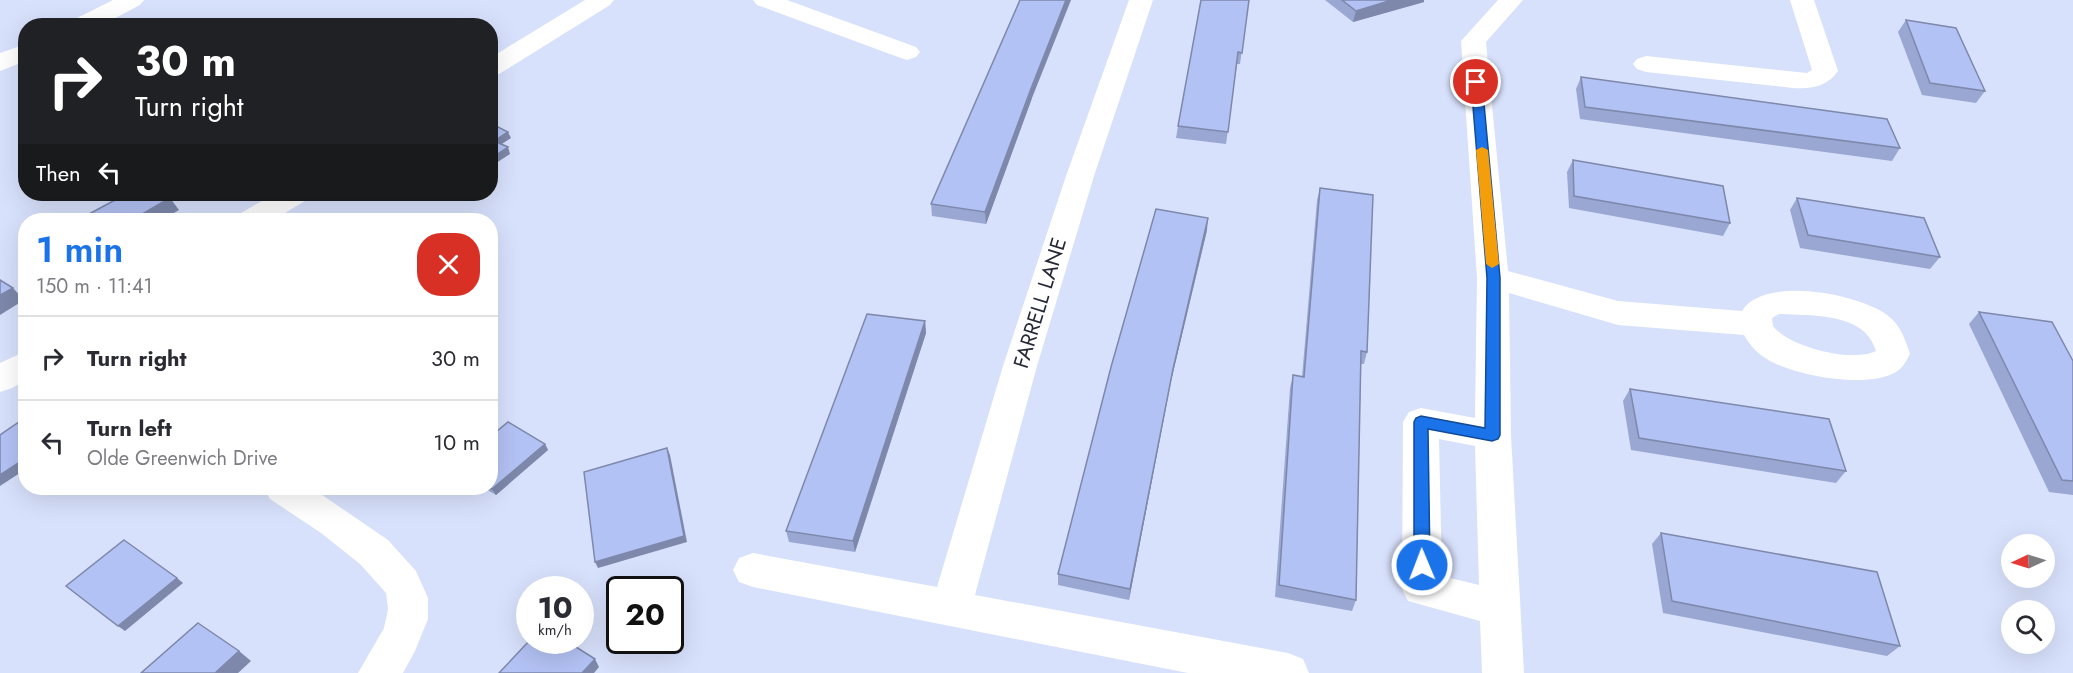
<!DOCTYPE html>
<html lang="en">
<head>
<meta charset="utf-8">
<style>
  body { margin:0; font-family:Jost,sans-serif; background:#f7f7f7; color:#2b2b33; height:100vh; display:flex; flex-direction:column; font-size:22px; white-space:nowrap }
  * { box-sizing:border-box; margin:0 }
  p { font-size:20px; color:#7c7c81 }
  .icon { flex:none; width:33px; height:33px; fill:none; stroke:currentColor; stroke-width:2; stroke-linecap:round; stroke-linejoin:round }
  .map { position:relative; flex:1; overflow:hidden }
  .panel { position:absolute; left:18px; top:213px; width:480px; height:282px; display:flex; flex-direction:column; background:#fff; border-radius:24px; box-shadow:0 6px 24px #0002 }
  .panel>* { flex:none }
  .banner { position:absolute; left:18px; top:18px; width:480px; height:183px; border-radius:24px; box-shadow:0 6px 24px #0002; background:#202124; color:#fff; overflow:hidden }
  .needle { width:39px; rotate:266deg }
  .buttons { position:absolute; left:2001px; top:534px; display:grid; gap:12px }
  .buttons a { display:grid; place-items:center; width:54px; height:54px; border-radius:50%; background:#fff; box-shadow:0 6px 24px #0002; font-size:30px }
  .speed { position:absolute; left:516px; top:576px; display:flex; gap:12px; font-size:30px; font-weight:700; text-align:center }
  .speed>* { display:grid; place-content:center; width:78px; height:78px; border-radius:50%; background:#fff; box-shadow:0 6px 24px #0002; line-height:1 }
  .speed small { font-size:15px; font-weight:400 }
  .speed .limit { border:3px solid #111; border-radius:9px; background:#fff; color:#111 }
  .pin { position:absolute; display:grid; place-items:center; width:51px; height:51px; color:#fff; margin:-26px; border:3px solid #fff; border-radius:50%; box-shadow:0 2px 6px #0007 }
  .me { position:absolute; width:66px; margin:-33px; rotate:359deg; stroke-linejoin:round; filter:drop-shadow(0 0 4px #0008) }
  .turn { display:flex; align-items:center; gap:21px; height:126px; padding:0 18px; font-size:27px }
  .turn .icon { width:78px; height:78px; stroke-width:2.5 }
  .turn b { display:block; font-size:42px; line-height:51px }
  .then { display:flex; align-items:center; height:57px; padding:0 18px; background:#0003; gap:12px; font-size:22px }
  .round { display:grid; place-items:center; flex:none; width:63px; height:63px; border-radius:24px; background:#f7f7f7 }
  .summary { display:flex; align-items:center; justify-content:space-between; height:102px; padding:0 18px }
  h1 { font-size:36px; font-weight:600; line-height:45px; color:#1a73e8 }
  ul { padding:0; list-style:none }
  li { display:flex; align-items:center; gap:18px; height:84px; padding:0 18px; border-top:2px solid #e1e1e2 }
  li div { flex:1 }
  li b { display:block; font-size:22px }
  li em { font-style:normal }
  .map>svg:first-child { display:block }
  .lines { fill:none; stroke-linecap:round; stroke-linejoin:round }
  .minor { fill:#fff; fill-rule:evenodd }
  .wall { fill:#9aa7d2 }
  .shaded-wall { fill:#7d88ab }
  .building { fill:#b3c2f4; stroke:#7d88ab; stroke-width:1.5 }
  .route { fill:#1a73e8; stroke:#114b97; stroke-width:1.5 }
  .slow { fill:#f59e0b }
  .labels { text-anchor:middle; dominant-baseline:central; stroke-width:4.5; stroke-linejoin:round; paint-order:stroke }
  .street-label { font-size:21px; fill:#252936; stroke:#fff }
</style>
</head>
<body>
<div class="map">
<svg width="2073" height="673" viewBox="0 0 2073 673">
  <rect width="100%" height="100%" fill="#d8e1fc"/>
  <g class="lines">
    <g class="minor">
      <polygon points="113,0 144,0 140,5 100,26 68,26 71,21"/>
      <polygon points="585,0 614,0 610,5 499,74 490,77 490,58"/>
      <polygon points="753,0 787,0 916,47 920,52 916,57 907,60 898,57 757,5"/>
      <polygon points="1129,0 1153,0 1094,176 1037,366 975,595 1288,653 1303,659 1309,673 1188,673 753,587 739,582 733,570 739,558 753,553 937,587 1003,366 1066,176"/>
      <path d="M1498,0H1523L1486,42L1508,271L1618,301L1742,311C1763,275 1859,294 1887,315C1900,324 1905,339 1910,354C1906,361 1903,368 1896,372C1867,389 1798,376 1770,361C1759,355 1750,346 1744,335L1618,325L1509,293L1511,435L1524,673H1482L1480,621L1408,601L1402,589L1403,422L1409,412L1421,408L1475,418L1477,278L1461,41ZM1779,314C1812,316 1865,312 1876,351C1852,363 1789,347 1773,326L1772,318ZM1439,439L1475,446L1479,585L1442,576Z"/>
      <path d="M1790,0H1814L1838,71C1827,87 1811,89 1793,88L1646,72L1637,69L1633,64L1637,59L1646,56L1807,73L1812,70Z"/>
      <polygon points="26,44 26,61 0,71 0,53"/>
      <polygon points="274,194 310,194 305,201 273,220 237,220 241,213"/>
      <polygon points="26,351 26,380 12,388 0,392 0,363"/>
      <polygon points="264,488 312,488 388,540 416,571 428,598 428,619 415,651 403,673 358,673 384,628 388,609 386,593 360,564 321,533 270,499"/>
    </g>
  </g>
  <g class="wall">
    <polygon points="1249,0 1240,64 1237,64 1226,144 1176,138 1178,126"/>
    <polygon points="1325,0 1424,0 1424,2 1353,22"/>
    <polygon points="1906,20 1985,91 1976,103 1922,95 1898,32"/>
    <polygon points="1581,77 1900,148 1892,161 1580,119 1576,89"/>
    <polygon points="1032,98 986,224 932,216 931,204"/>
    <polygon points="1573,160 1730,223 1723,236 1569,208 1567,172"/>
    <polygon points="1320,188 1367,352 1364,364 1361,364 1356,600 1352,611 1275,597 1290,388 1293,375 1302,377 1317,200"/>
    <polygon points="1797,198 1940,257 1930,269 1800,248 1790,210"/>
    <polygon points="1207,230 1171,381 1129,600 1058,585 1058,574"/>
    <polygon points="1979,312 2073,361 2073,495 2049,492 1969,324"/>
    <polygon points="925,321 926,333 855,552 789,542 786,531"/>
    <polygon points="1630,389 1846,471 1836,483 1631,450 1623,401"/>
    <polygon points="497,431 545,444 548,450 496,495 484,488 490,488"/>
    <polygon points="1661,533 1900,646 1887,656 1663,613 1652,544"/>
  </g>
  <g class="shaded-wall">
    <polygon points="1066,0 1071,0 1032,98 986,224 985,212 1032,86"/>
    <polygon points="1392,0 1424,0 1424,2 1353,22 1356,11"/>
    <polygon points="508,132 511,138 497,147 494,141"/>
    <polygon points="508,147 510,154 490,167 490,159"/>
    <polygon points="170,198 179,210 162,220 132,220"/>
    <polygon points="1208,218 1207,230 1171,381 1129,600 1130,589 1173,369"/>
    <polygon points="13,288 24,300 0,315 0,295"/>
    <polygon points="925,321 926,333 855,552 853,541"/>
    <polygon points="545,444 548,450 496,495 492,489"/>
    <polygon points="667,448 670,455 687,542 598,568 595,562"/>
    <polygon points="26,458 26,469 0,486 0,475"/>
    <polygon points="177,578 183,583 125,631 118,626"/>
    <polygon points="239,651 251,661 238,673 215,673"/>
    <polygon points="595,659 599,667 594,673 582,673"/>
  </g>
  <g class="building">
    <polygon points="1020,0 1066,0 1032,86 985,212 931,204"/>
    <polygon points="1201,0 1249,0 1242,53 1238,52 1228,132 1178,126"/>
    <polygon points="1342,0 1392,0 1356,11"/>
    <polygon points="1906,20 1956,28 1985,91 1930,83"/>
    <polygon points="1581,77 1887,119 1900,148 1585,107"/>
    <polygon points="490,123 508,132 494,141 508,147 490,159"/>
    <polygon points="1573,160 1723,186 1730,223 1574,196"/>
    <polygon points="1320,188 1373,195 1367,352 1361,351 1356,600 1279,585 1293,375 1304,377"/>
    <polygon points="126,194 162,194 170,198 132,220 78,220"/>
    <polygon points="1797,198 1924,218 1940,257 1808,235"/>
    <polygon points="1156,209 1208,218 1173,369 1130,589 1058,574 1111,367"/>
    <polygon points="0,280 13,288 0,295"/>
    <polygon points="1979,312 2052,322 2073,361 2073,481 2062,480"/>
    <polygon points="867,314 925,321 853,541 786,531"/>
    <polygon points="1630,389 1829,419 1846,471 1639,438"/>
    <polygon points="19,422 26,426 26,458 0,475 0,435"/>
    <polygon points="508,422 545,444 492,489 490,488 490,427 497,431"/>
    <polygon points="667,448 684,536 595,562 584,472"/>
    <polygon points="1661,533 1877,572 1900,646 1672,601"/>
    <polygon points="124,540 177,578 118,626 66,586"/>
    <polygon points="198,623 239,651 215,673 141,673"/>
    <polygon points="530,640 565,640 595,659 582,673 499,673"/>
  </g>
  <polygon class="route" points="1476,79 1482,82 1500,278 1500,435 1498,439 1492,441 1428,429 1430,565 1428,570 1422,572 1416,570 1414,565 1414,422 1416,418 1421,416 1485,428 1487,278 1471,82"/>
  <polygon class="slow" points="1482,147 1488,150 1499,264 1492,268 1486,264 1476,150"/>
  <g class="labels">
    <g class="street-label">
      <text transform="translate(1040 303) rotate(-73)">FARRELL LANE</text>
    </g>
  </g>
</svg>
<div class="buttons">
<a><svg class="needle" viewBox="-14 -14 28 28"><path d="M0-13l5 13h-10z" fill="#e53935"/><path d="M0 13l5-13h-10z" fill="#7c7c81"/></svg></a>
<a><svg class="icon" aria-label="search" viewBox="0 0 24 24"><circle cx="10" cy="10" r="6"/><path d="M15 15l6 6"/></svg></a>
</div>
<div class="speed"><div>10<small>km/h</small></div><div class="limit">20</div></div>
<div class="pin" style="left:1476px;top:82px;background:#d93025"><svg class="icon" aria-label="arrive" viewBox="0 0 24 24"><path d="M6 21V4h12l-3 4 3 4H6"/></svg></div>
<svg class="me" style="left:1422px;top:565px" viewBox="-20 -20 40 40"><circle r="17" fill="#1a73e8" stroke="#fff" stroke-width="3"/><path d="M0-11L8 9 0 5-8 9z" fill="#fff"/></svg>
<div class="banner">
<div class="turn"><svg class="icon" aria-label="right" viewBox="0 0 24 24"><path d="M7 20v-9h11M14 6l5 5-5 5"/></svg><div><b>30 m</b>Turn right</div></div>
<div class="then">Then<svg class="icon" aria-label="left" viewBox="0 0 24 24"><path d="M17 20v-9H6M10 6l-5 5 5 5"/></svg></div>
</div>
<section class="panel">
<div class="summary"><div><h1>1 min</h1><p>150 m · 11:41</p></div><a class="round" style="background:#d93025;color:#fff"><svg class="icon" aria-label="close" viewBox="0 0 24 24"><path d="M6 6l12 12M18 6L6 18"/></svg></a></div>
<ul>
<li><svg class="icon" aria-label="right" viewBox="0 0 24 24"><path d="M7 20v-9h11M14 6l5 5-5 5"/></svg><div><b>Turn right</b></div><em>30 m</em></li>
<li><svg class="icon" aria-label="left" viewBox="0 0 24 24"><path d="M17 20v-9H6M10 6l-5 5 5 5"/></svg><div><b>Turn left</b><p>Olde Greenwich Drive</p></div><em>10 m</em></li>
</ul>
</section>
</div>
</body>
</html>
